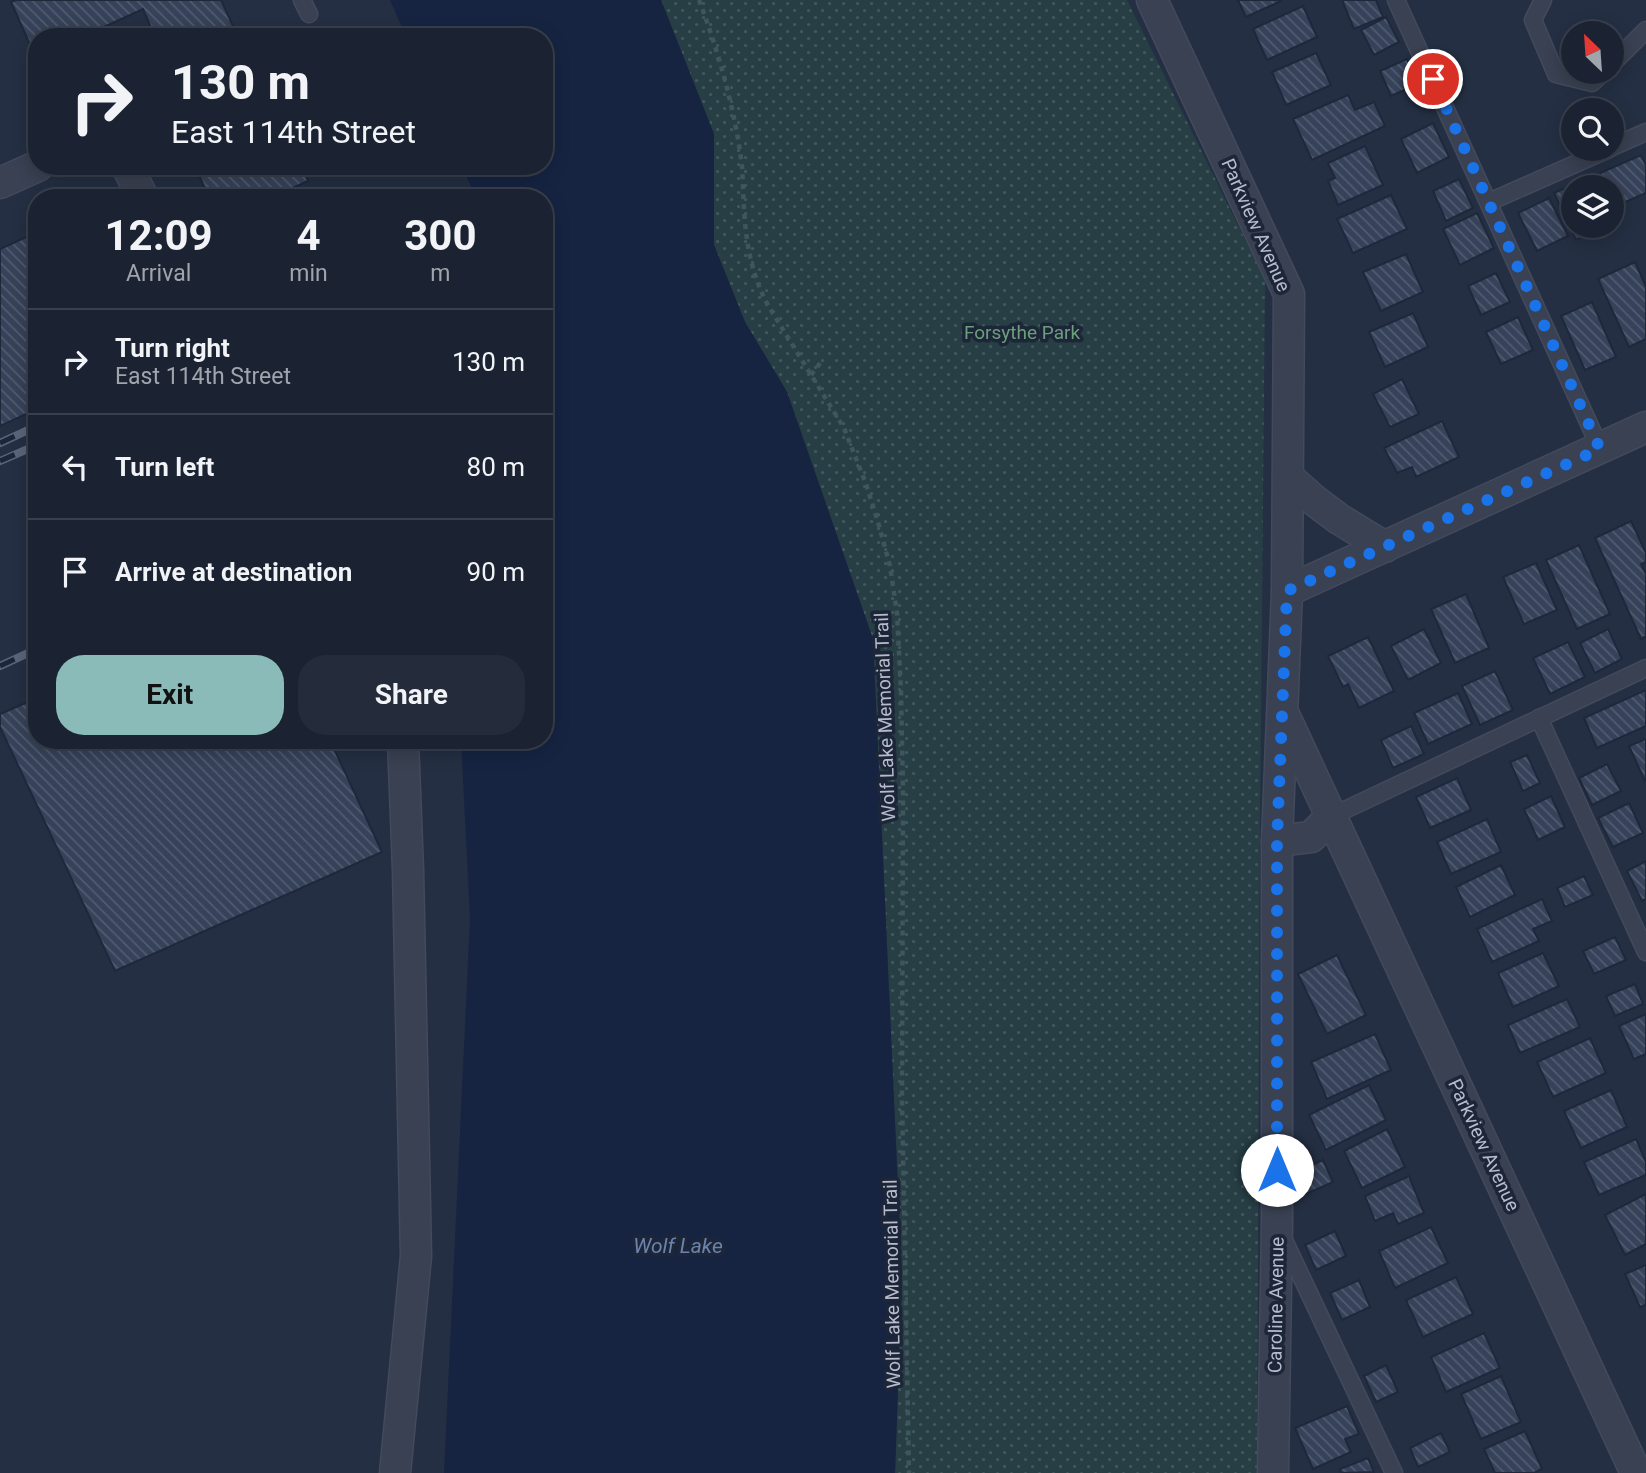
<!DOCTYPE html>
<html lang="en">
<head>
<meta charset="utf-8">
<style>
  body { margin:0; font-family:Roboto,sans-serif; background:#242b3a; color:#f1f3f6; height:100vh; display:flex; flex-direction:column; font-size:26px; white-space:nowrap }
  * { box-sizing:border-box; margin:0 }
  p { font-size:23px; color:#a0a4ac }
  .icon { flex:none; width:38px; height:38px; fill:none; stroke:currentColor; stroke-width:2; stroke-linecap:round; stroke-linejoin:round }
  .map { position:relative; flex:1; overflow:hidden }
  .panel { position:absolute; left:28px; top:189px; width:525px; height:560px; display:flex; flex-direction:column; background:#1b2332; border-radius:28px; box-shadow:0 4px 18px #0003,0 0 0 2px #39404d }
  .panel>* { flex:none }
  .guide { position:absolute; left:28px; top:28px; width:525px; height:147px; border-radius:28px; box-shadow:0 4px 18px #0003,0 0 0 2px #39404d; background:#1b2332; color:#f1f3f6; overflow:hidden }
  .needle { width:46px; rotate:335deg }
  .tools { position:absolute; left:1561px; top:21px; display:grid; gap:14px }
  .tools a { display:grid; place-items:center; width:63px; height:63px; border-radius:50%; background:#1b2332; box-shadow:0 4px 18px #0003,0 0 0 2px #39404d; font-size:35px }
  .pin { position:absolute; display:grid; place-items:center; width:60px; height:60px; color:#fff; margin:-30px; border:4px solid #fff; border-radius:50%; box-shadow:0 2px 7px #0007 }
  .me { position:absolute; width:77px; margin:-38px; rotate:0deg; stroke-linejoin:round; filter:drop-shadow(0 0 5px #0008) }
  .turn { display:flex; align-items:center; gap:24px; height:147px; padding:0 28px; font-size:32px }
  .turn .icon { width:91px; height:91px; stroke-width:2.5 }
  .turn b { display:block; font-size:49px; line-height:60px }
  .eta { display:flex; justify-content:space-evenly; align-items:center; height:119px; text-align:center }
  .eta b { font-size:42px; font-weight:700; line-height:49px }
  .cta { display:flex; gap:14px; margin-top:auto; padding:14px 28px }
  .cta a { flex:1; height:80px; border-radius:28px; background:#8bbbb9; color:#111; font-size:28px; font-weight:700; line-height:80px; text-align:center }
  .cta a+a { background:#242b3a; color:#f1f3f6 }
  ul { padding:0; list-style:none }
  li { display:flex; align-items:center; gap:21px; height:105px; padding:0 28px; border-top:2px solid #39404d }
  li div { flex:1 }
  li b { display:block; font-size:26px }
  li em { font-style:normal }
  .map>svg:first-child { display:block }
  .park { fill:url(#park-dots) }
  .water { fill:#162442 }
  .building { fill:url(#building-back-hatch); stroke:#1f283a; stroke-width:2 }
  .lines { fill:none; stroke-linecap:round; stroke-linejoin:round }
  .service-casing { stroke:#424a5c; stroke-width:19 }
  .minor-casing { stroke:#424a5c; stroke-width:33 }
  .path { stroke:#3f575c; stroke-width:4.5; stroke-dasharray:5 5; stroke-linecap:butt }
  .service { stroke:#394152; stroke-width:16 }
  .minor { stroke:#394152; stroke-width:30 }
  .rail-casing { stroke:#5a657a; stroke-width:8 }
  .rail { stroke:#1d2638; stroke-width:5; stroke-dasharray:16; stroke-linecap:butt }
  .route { stroke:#1a73e8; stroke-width:12; stroke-dasharray:0 21.6 }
  .labels { text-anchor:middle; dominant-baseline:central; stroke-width:7; stroke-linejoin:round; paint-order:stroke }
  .street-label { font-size:19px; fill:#b6bccc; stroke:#1d2638 }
  .park-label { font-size:19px; fill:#6b9f7b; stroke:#1d2638 }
  .water-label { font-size:21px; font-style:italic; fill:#6c83ae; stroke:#1d2638 }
</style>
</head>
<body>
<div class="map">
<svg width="1646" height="1473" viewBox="0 0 1646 1473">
  <defs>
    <pattern id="park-dots" width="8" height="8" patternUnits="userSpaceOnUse" patternTransform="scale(1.75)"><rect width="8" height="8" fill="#263e44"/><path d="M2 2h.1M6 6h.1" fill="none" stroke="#43585e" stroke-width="1.8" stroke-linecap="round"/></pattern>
    <pattern id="building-back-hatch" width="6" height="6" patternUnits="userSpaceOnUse" patternTransform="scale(1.75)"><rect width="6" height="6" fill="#364259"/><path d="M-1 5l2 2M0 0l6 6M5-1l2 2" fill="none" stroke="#515b70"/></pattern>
  </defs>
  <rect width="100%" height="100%" fill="#242f43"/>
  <polygon class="park" points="661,0 1127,0 1265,280 1260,838 1257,1473 895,1473 902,1276 873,639 787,392 745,322 714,245 714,134"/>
  <polygon class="water" points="390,0 661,0 714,134 714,245 745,322 787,392 873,639 902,1276 895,1473 444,1473 470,918 461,740 544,740 544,198 462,198 471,187 462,166 544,166 544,37 406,37"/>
  <g class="building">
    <polygon points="16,0 221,0 238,37 155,37 143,9 82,37 37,37 36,58 11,2"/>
    <polygon points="1238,0 1281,0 1281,1 1246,17"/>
    <polygon points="1342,0 1376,0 1383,17 1354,29"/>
    <polygon points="1303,6 1317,37 1267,60 1253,29"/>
    <polygon points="1386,17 1399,42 1374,55 1361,30"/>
    <polygon points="1316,53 1331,85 1286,105 1272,72"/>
    <polygon points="1407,59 1418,84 1391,96 1380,71"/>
    <polygon points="1348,95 1355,110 1374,102 1385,126 1312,160 1293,119"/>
    <polygon points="1433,123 1449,157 1417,173 1401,139"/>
    <polygon points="1365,146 1383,185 1338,205 1328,181 1335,178 1328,163"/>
    <polygon points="1641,155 1646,165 1646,193 1614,207 1612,201 1612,187 1606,187 1600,173"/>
    <polygon points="195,166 302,166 308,181 271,198 209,198"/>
    <polygon points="1459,179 1473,208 1446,221 1433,191"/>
    <polygon points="1581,181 1583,187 1573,187 1573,226 1601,226 1602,228 1576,240 1554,193"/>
    <polygon points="1391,195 1407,229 1353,253 1337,219"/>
    <polygon points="1549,198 1568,236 1537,251 1518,213"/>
    <polygon points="1477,213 1494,248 1460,265 1443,229"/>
    <polygon points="37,232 37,409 0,426 0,249"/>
    <polygon points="1406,254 1423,292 1381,311 1363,272"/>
    <polygon points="1635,262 1646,287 1646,339 1629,347 1598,279"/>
    <polygon points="1496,273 1510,302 1481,315 1468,286"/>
    <polygon points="1592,302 1616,357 1585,370 1561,316"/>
    <polygon points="1413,313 1428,347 1385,367 1369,332"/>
    <polygon points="1518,317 1533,350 1501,364 1486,332"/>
    <polygon points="1402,379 1419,414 1390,427 1373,394"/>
    <polygon points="1442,421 1459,457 1416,477 1412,467 1397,473 1384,448"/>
    <polygon points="1631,521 1646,553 1646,562 1641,564 1646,574 1646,636 1641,639 1595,538"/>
    <polygon points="1579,545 1610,614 1577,629 1546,560"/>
    <polygon points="1536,563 1557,610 1524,624 1503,577"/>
    <polygon points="1466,594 1489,648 1455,663 1431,609"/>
    <polygon points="1424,629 1441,663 1408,680 1391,646"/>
    <polygon points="1608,629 1622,659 1595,673 1580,643"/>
    <polygon points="1368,637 1394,691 1359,708 1348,684 1343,687 1328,656"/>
    <polygon points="1568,642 1585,677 1550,694 1533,658"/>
    <polygon points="1495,671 1513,710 1480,725 1462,686"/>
    <polygon points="1646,690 1646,726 1597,748 1584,718"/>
    <polygon points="1458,693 1472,724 1428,744 1414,713"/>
    <polygon points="37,698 37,740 330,740 382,852 115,971 0,727 0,714"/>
    <polygon points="1411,726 1424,754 1393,768 1381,740"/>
    <polygon points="1646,739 1646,781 1645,781 1629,746"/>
    <polygon points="1527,755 1540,783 1523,791 1510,762"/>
    <polygon points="1607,764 1621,791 1592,805 1579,778"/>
    <polygon points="1457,778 1471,810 1430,828 1416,797"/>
    <polygon points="1551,796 1565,827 1538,840 1524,809"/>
    <polygon points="1629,803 1643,833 1613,847 1598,818"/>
    <polygon points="1487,819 1501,852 1451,874 1437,842"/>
    <polygon points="1646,861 1646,899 1642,901 1627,871"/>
    <polygon points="1501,865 1515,895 1470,917 1456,887"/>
    <polygon points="1584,876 1593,895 1565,907 1557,888"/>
    <polygon points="1542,899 1552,921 1533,929 1539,941 1492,962 1477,929"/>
    <polygon points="1615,937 1626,960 1594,974 1583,951"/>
    <polygon points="1543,953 1559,986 1513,1007 1498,973"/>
    <polygon points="1337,955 1366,1015 1327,1034 1298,974"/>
    <polygon points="1635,984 1643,1004 1615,1016 1606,996"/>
    <polygon points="1567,999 1580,1027 1520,1053 1508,1025"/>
    <polygon points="1646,1014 1646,1054 1634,1059 1619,1026"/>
    <polygon points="1375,1034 1391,1070 1327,1099 1311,1062"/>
    <polygon points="1590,1038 1606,1073 1553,1097 1537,1062"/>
    <polygon points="1369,1085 1386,1120 1326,1150 1309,1115"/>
    <polygon points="1611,1090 1627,1127 1581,1148 1564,1111"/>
    <polygon points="1387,1129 1405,1167 1362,1188 1344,1151"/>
    <polygon points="1636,1139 1646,1162 1646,1175 1599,1195 1584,1162"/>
    <polygon points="1323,1160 1333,1182 1306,1194 1296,1172"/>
    <polygon points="1409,1176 1424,1213 1398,1224 1393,1213 1375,1221 1365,1196"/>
    <polygon points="1646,1194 1646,1244 1625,1255 1605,1215"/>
    <polygon points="1431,1227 1448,1263 1395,1288 1379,1251"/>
    <polygon points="1335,1231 1346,1256 1316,1270 1305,1245"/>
    <polygon points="1646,1265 1646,1305 1640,1307 1625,1274"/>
    <polygon points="1456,1277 1473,1314 1423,1337 1406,1300"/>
    <polygon points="1359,1280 1370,1307 1342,1320 1330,1293"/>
    <polygon points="1484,1333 1500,1368 1446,1392 1431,1357"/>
    <polygon points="1386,1365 1398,1392 1376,1402 1364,1376"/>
    <polygon points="1501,1376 1521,1422 1481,1439 1461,1394"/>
    <polygon points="1347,1406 1359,1434 1345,1439 1351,1452 1313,1469 1295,1428"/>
    <polygon points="1525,1431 1542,1469 1534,1473 1495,1473 1484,1449"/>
    <polygon points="1441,1433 1450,1452 1418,1467 1410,1448"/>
    <polygon points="1368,1458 1374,1472 1341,1473 1340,1469"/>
  </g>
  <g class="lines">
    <g class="service-casing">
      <g id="service">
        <polyline points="302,0 309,14"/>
        <polyline points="1396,0 1600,448"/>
        <polyline points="1543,0 1533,20 1556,74 1592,83 1604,72"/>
        <polyline points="1612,64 1646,30"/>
        <polyline points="1612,147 1646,132"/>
        <polyline points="1489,202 1609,149"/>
        <polyline points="1539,718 1646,952"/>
        <polyline points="1332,816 1646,668"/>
        <polyline points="1283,1238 1394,1473"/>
      </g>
    </g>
    <g class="minor-casing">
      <g id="minor">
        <polyline points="1152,0 1289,294 1287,591 1277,841 1277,1224 1273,1473"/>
        <polyline points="127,166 143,198"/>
        <polyline points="0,183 38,166"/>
        <polyline points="1288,477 1315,501 1339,519 1385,547"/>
        <polyline points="1287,591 1646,427"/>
        <polyline points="1285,717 1636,1473"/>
        <polyline points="1277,841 1311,837 1332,816"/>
        <polyline points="395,1473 416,1256 408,870 403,740"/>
      </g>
    </g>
    <g class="path">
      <path d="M699,0C719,53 735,110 742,166C743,181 743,195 744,209C746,244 752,277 769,307L844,428L866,484L878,522L890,566L897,613L901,691L903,790L902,1098L909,1473"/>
      <polyline points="811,375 821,362"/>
    </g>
    <use href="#service" class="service"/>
    <use href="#minor" class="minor"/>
    <g class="rail-casing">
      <g id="rail">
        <polyline points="0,443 37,426"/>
        <polyline points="0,461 37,445"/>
        <polyline points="0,666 37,649"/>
      </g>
    </g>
    <use href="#rail" class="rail"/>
  </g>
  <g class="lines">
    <polyline class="route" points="1277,1170 1277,841 1287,591 1600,449 1433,79"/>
  </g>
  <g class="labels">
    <g class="street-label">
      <text transform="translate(1256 225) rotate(66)">Parkview Avenue</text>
      <text transform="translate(885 717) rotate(-92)">Wolf Lake Memorial Trail</text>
      <text transform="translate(1484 1145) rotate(65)">Parkview Avenue</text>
      <text transform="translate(892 1284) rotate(-91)">Wolf Lake Memorial Trail</text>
      <text transform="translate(1276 1305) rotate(-89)">Caroline Avenue</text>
    </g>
    <g class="park-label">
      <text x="1022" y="332">Forsythe Park</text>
    </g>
    <g class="water-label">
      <text x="678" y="1246">Wolf Lake</text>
    </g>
  </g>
</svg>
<div class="tools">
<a><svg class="needle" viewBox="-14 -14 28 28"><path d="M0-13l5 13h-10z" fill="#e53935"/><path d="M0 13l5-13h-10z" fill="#a0a4ac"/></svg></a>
<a><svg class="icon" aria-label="search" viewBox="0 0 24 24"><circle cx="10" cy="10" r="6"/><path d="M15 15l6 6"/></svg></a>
<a><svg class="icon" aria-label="layers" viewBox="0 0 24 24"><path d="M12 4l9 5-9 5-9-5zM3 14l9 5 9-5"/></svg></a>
</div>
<div class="pin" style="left:1433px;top:79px;background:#d93025"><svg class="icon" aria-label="arrive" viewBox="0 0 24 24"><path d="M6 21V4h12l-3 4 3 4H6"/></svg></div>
<svg class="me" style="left:1277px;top:1170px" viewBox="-20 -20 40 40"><circle r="19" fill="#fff"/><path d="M0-13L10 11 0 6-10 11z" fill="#1a73e8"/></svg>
<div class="guide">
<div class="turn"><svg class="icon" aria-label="right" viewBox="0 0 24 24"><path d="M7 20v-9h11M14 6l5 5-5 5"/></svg><div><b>130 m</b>East 114th Street</div></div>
</div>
<section class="panel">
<div class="eta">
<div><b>12:09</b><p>Arrival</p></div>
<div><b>4</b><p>min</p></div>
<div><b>300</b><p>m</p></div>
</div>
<ul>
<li><svg class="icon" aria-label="right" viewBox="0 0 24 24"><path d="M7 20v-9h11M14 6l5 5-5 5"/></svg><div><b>Turn right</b><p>East 114th Street</p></div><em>130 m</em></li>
<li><svg class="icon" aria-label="left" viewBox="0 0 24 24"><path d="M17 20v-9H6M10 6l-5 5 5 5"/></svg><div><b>Turn left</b></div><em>80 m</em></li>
<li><svg class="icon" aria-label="arrive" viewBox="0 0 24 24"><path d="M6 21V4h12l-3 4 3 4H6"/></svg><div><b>Arrive at destination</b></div><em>90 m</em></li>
</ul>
<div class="cta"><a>Exit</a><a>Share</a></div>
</section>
</div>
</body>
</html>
